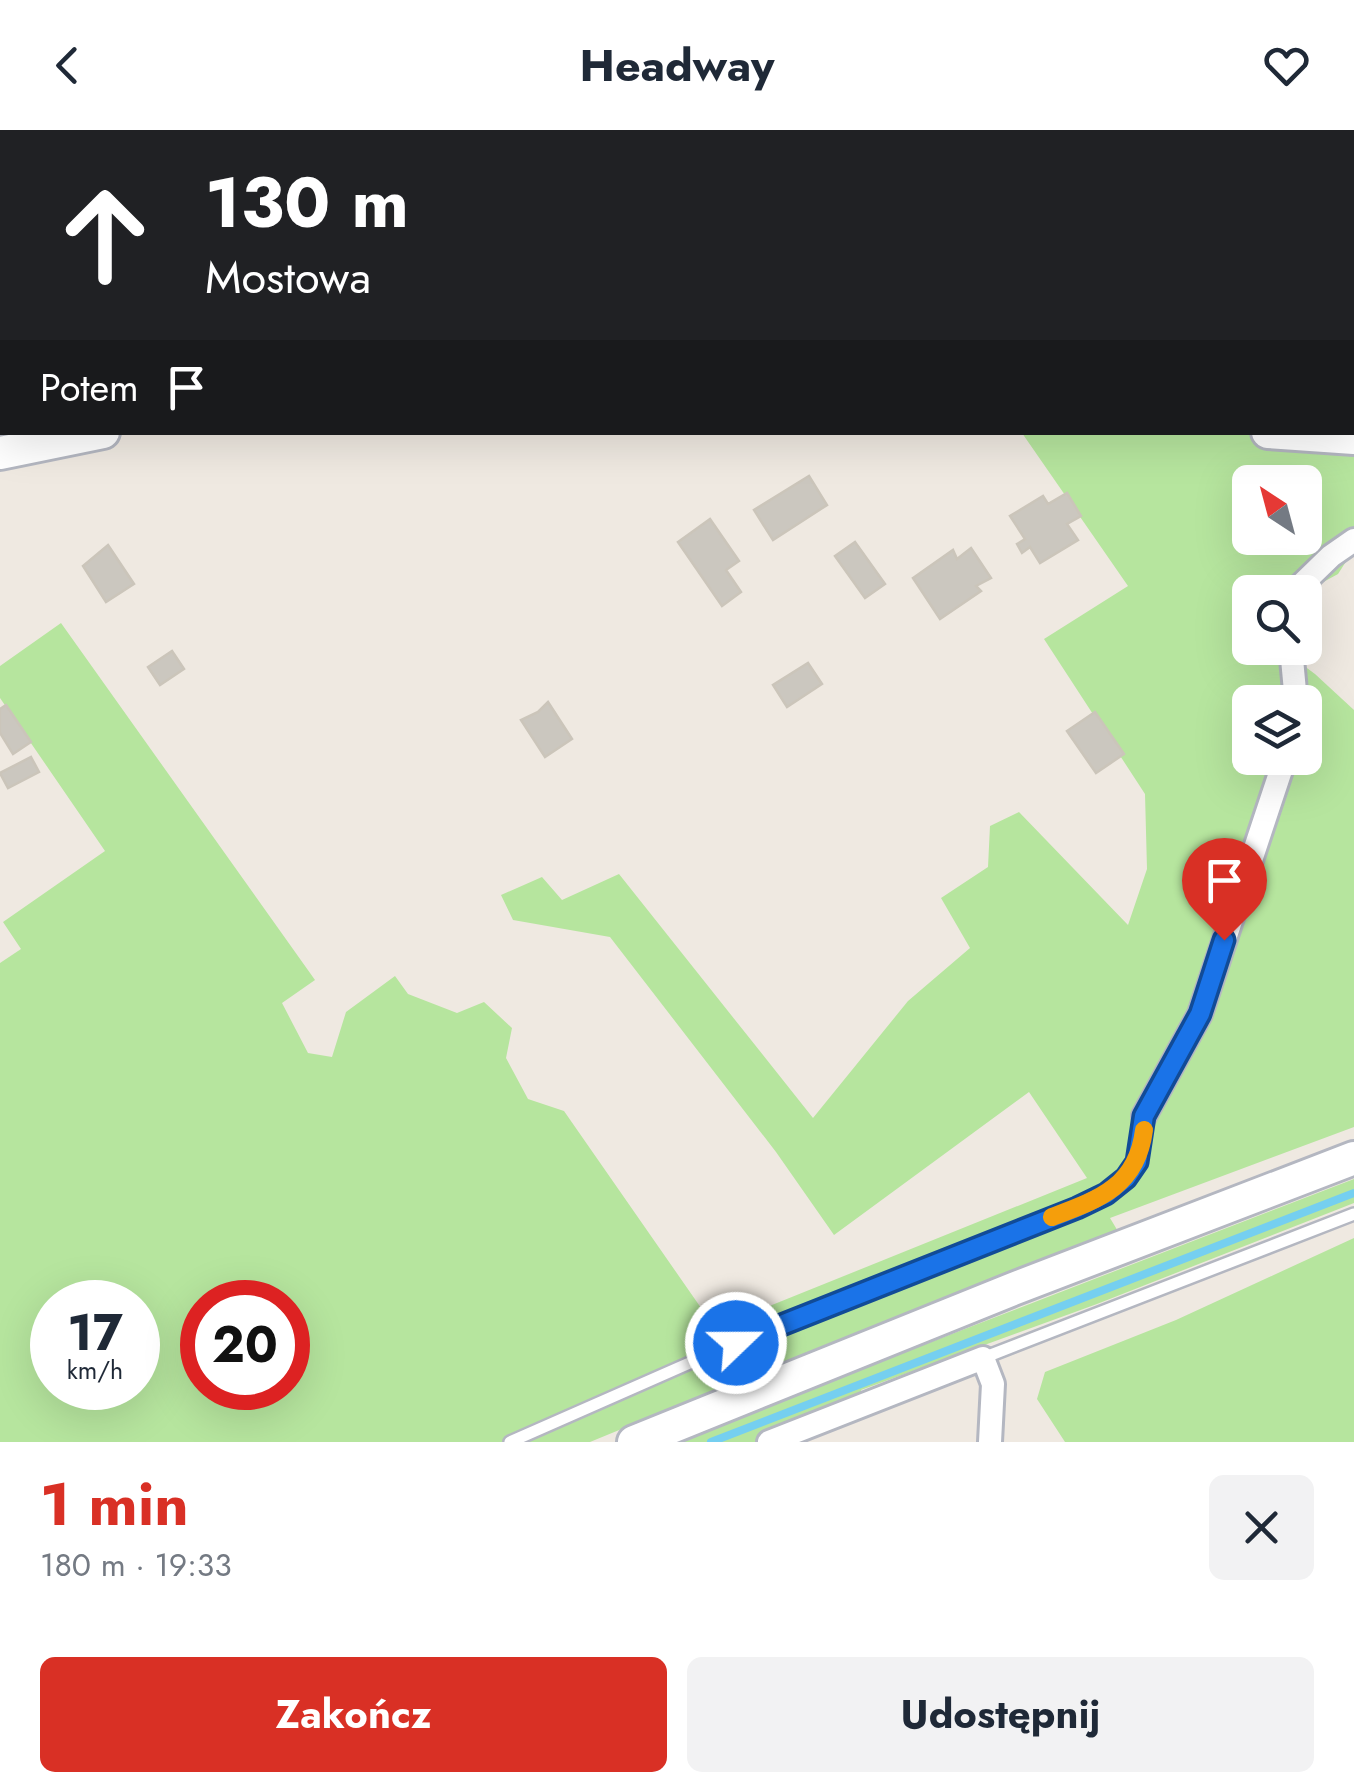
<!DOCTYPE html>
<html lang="pl">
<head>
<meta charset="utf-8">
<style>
  body { margin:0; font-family:Jost,sans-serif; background:#f2f2f3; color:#1f2937; height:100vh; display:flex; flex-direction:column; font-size:38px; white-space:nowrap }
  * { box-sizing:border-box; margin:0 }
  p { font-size:32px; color:#747a83 }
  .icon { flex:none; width:55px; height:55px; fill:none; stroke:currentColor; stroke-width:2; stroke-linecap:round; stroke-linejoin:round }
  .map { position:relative; height:1312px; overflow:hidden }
  .panel { display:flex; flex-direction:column; background:#fff; flex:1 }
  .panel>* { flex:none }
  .banner { position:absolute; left:0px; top:0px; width:1355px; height:305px; box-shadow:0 10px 40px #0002; background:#202124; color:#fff; overflow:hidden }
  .needle { width:65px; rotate:324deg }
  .buttons { position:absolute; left:1232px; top:335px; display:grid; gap:20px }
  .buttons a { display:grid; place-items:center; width:90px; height:90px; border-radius:15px; background:#fff; box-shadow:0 10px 40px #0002; font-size:50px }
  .speed { position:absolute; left:30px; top:1150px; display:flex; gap:20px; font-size:50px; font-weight:700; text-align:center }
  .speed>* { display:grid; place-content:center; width:130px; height:130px; border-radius:50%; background:#fff; box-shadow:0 10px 40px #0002; line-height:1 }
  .speed small { font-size:25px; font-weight:400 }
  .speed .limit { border:15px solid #d22; background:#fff; color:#111 }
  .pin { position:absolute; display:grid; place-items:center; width:85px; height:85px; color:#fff; margin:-102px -42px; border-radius:50% 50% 50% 0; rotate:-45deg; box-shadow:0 0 10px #0007 }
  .pin .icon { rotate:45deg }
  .me { position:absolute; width:110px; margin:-55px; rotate:68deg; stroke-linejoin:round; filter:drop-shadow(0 0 8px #0008) }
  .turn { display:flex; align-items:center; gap:35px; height:210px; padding:0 40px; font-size:45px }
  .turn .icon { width:130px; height:130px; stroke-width:2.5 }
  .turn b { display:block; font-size:70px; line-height:85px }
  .then { display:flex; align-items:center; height:95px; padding:0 40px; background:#0003; gap:20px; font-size:38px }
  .round { display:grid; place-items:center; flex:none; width:105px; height:105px; border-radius:15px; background:#f2f2f3 }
  .headline { display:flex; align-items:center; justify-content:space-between; height:170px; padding:0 40px }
  h1 { font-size:60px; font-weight:700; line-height:75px; color:#d93025 }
  .cta { display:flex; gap:20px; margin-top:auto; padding:20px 40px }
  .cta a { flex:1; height:115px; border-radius:15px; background:#d93025; color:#fff; font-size:40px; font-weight:700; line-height:115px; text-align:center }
  .cta a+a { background:#f2f2f3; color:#1f2937 }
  header { display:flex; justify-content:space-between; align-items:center; height:130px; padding:0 40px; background:#fff; font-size:45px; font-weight:700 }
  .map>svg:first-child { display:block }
  .green { fill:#b6e59e; fill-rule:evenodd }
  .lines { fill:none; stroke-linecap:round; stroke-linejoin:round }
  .stream { stroke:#75cff0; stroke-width:8 }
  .building { fill:#cbc7bf; stroke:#cbc5ba; stroke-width:2.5 }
  .service-casing { stroke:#b4b7c1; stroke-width:16 }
  .minor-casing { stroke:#b4b7c1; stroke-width:28 }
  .secondary-casing { stroke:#b4b7c1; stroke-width:38 }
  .path { stroke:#c9c9c9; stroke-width:5; stroke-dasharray:8 5; stroke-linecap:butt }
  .service { stroke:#fff; stroke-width:11 }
  .minor { stroke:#fff; stroke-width:22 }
  .secondary { stroke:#fff; stroke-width:32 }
  .route-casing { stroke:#114b97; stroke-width:25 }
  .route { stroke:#1a73e8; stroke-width:18 }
  .slow { stroke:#f59e0b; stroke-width:18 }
</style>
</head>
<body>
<header><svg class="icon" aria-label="back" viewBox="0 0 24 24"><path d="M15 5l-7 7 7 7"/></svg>Headway<svg class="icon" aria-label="heart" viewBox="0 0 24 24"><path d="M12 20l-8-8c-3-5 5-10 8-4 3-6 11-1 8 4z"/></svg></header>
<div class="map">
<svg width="1354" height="1312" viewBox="0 0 1354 1312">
  <rect width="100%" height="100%" fill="#efe9e1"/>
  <g class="green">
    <polygon points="709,0 1269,0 1271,2 711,2"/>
    <path d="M1268,302L1354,308V419L1338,444L1305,462H1250V518H1280L1315,544L1354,580V997L1110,1088L1119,1103L797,1227L590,1312H0V833L21,819L3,792L105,721L0,568V536L61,493L315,850L282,873L308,923L332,927L346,882L395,846L408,864L457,883L484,872L512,898L506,928L528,969L564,981L715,1198L1087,1048L1029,962L834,1105L776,1022L610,807L513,790L501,765L542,747L562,770L619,744L813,988L908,871L970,818L941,768L988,737L990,696L1019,682L1128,795L1147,739L1145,664L1044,509L1128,456L1022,303ZM1250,352H1305V408H1250ZM1250,572H1305V628H1250ZM52,1172H138V1258H52ZM202,1172H288V1258H202Z"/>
    <polygon points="1354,1049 1354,1073 1097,1174 861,1260 867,1286 800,1312 671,1312"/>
    <polygon points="1354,1108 1354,1312 1065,1312 1037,1269 1045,1242 1176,1190"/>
  </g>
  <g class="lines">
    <polyline class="stream" points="711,1312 1354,1063"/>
  </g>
  <g class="building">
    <polygon points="324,0 372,0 374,2 326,2"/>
    <polygon points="606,0 646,0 647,2 607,2"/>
    <polygon points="809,346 827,375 773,410 754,380"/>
    <polygon points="1067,363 1081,386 1067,394 1078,410 1040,433 1030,417 1022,423 1017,414 1025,409 1010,386 1043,366 1048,374"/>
    <polygon points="710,389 739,431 726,440 741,462 722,476 678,412"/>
    <polygon points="855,412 885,454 865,468 835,426"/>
    <polygon points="108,415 134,454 106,472 83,436"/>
    <polygon points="971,418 991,448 976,456 981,461 940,489 913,448 953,420 957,429"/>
    <polygon points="172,521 184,539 160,555 148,537"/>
    <polygon points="808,533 822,554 787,577 773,555"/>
    <polygon points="548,572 572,609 545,627 521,590 538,582"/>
    <polygon points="6,575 31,612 13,624 0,603 0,579"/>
    <polygon points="1095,582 1124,624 1096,643 1067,601"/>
    <polygon points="31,627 39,642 8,658 0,643"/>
  </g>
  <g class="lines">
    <g class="service-casing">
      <g id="service">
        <polyline points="983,1228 1354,1084"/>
        <path d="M510,1312L735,1213L1106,1064C1133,1042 1145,1022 1144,986"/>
      </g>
    </g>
    <g class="minor-casing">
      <g id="minor">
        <polyline points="1298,462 1299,457 1331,426 1354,410"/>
        <polyline points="1291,518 1296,572"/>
        <polyline points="1144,986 1200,884 1285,628"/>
        <polyline points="769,1312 983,1228 993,1254 990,1312"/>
      </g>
    </g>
    <g class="secondary-casing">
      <g id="secondary">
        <polyline points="1268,302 1354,308"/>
        <polyline points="0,323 103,302"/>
        <polyline points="634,1312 1013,1159 1354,1028"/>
      </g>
    </g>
    <g class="path">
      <polyline points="143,2 148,0"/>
      <polyline points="0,87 2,85"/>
      <polyline points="1352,274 1354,274"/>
    </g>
    <use href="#service" class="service"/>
    <use href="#minor" class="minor"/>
    <use href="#secondary" class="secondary"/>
  </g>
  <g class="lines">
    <g class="route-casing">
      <polyline id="route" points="736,1213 1077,1078 1106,1064 1126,1048 1137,1032 1144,986 1200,884 1224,810"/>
    </g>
    <use href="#route" class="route"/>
    <path class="slow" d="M1052,1087C1100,1069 1137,1056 1144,1000"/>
  </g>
</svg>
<div class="buttons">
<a><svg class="needle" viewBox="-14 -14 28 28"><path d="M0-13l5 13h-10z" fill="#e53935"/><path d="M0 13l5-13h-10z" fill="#747a83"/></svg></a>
<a><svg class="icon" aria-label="search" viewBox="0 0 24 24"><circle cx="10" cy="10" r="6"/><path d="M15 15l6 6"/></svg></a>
<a><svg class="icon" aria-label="layers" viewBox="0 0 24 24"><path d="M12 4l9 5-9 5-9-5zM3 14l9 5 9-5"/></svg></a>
</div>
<div class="speed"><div>17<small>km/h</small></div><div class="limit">20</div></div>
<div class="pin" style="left:1224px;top:810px;background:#d93025"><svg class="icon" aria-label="arrive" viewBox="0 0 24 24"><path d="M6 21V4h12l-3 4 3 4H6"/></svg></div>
<svg class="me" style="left:736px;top:1213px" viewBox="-20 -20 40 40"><circle r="17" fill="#1a73e8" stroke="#fff" stroke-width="3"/><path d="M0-11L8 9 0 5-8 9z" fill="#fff"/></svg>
<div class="banner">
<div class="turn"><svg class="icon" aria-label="ahead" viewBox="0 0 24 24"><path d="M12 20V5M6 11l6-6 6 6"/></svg><div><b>130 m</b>Mostowa</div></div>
<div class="then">Potem<svg class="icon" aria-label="arrive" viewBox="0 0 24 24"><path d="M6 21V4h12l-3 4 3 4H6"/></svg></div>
</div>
</div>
<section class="panel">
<div class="headline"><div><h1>1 min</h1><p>180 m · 19:33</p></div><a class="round"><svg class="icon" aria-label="close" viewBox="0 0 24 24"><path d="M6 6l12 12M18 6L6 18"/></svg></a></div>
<div class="cta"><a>Zakończ</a><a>Udostępnij</a></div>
</section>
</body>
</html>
